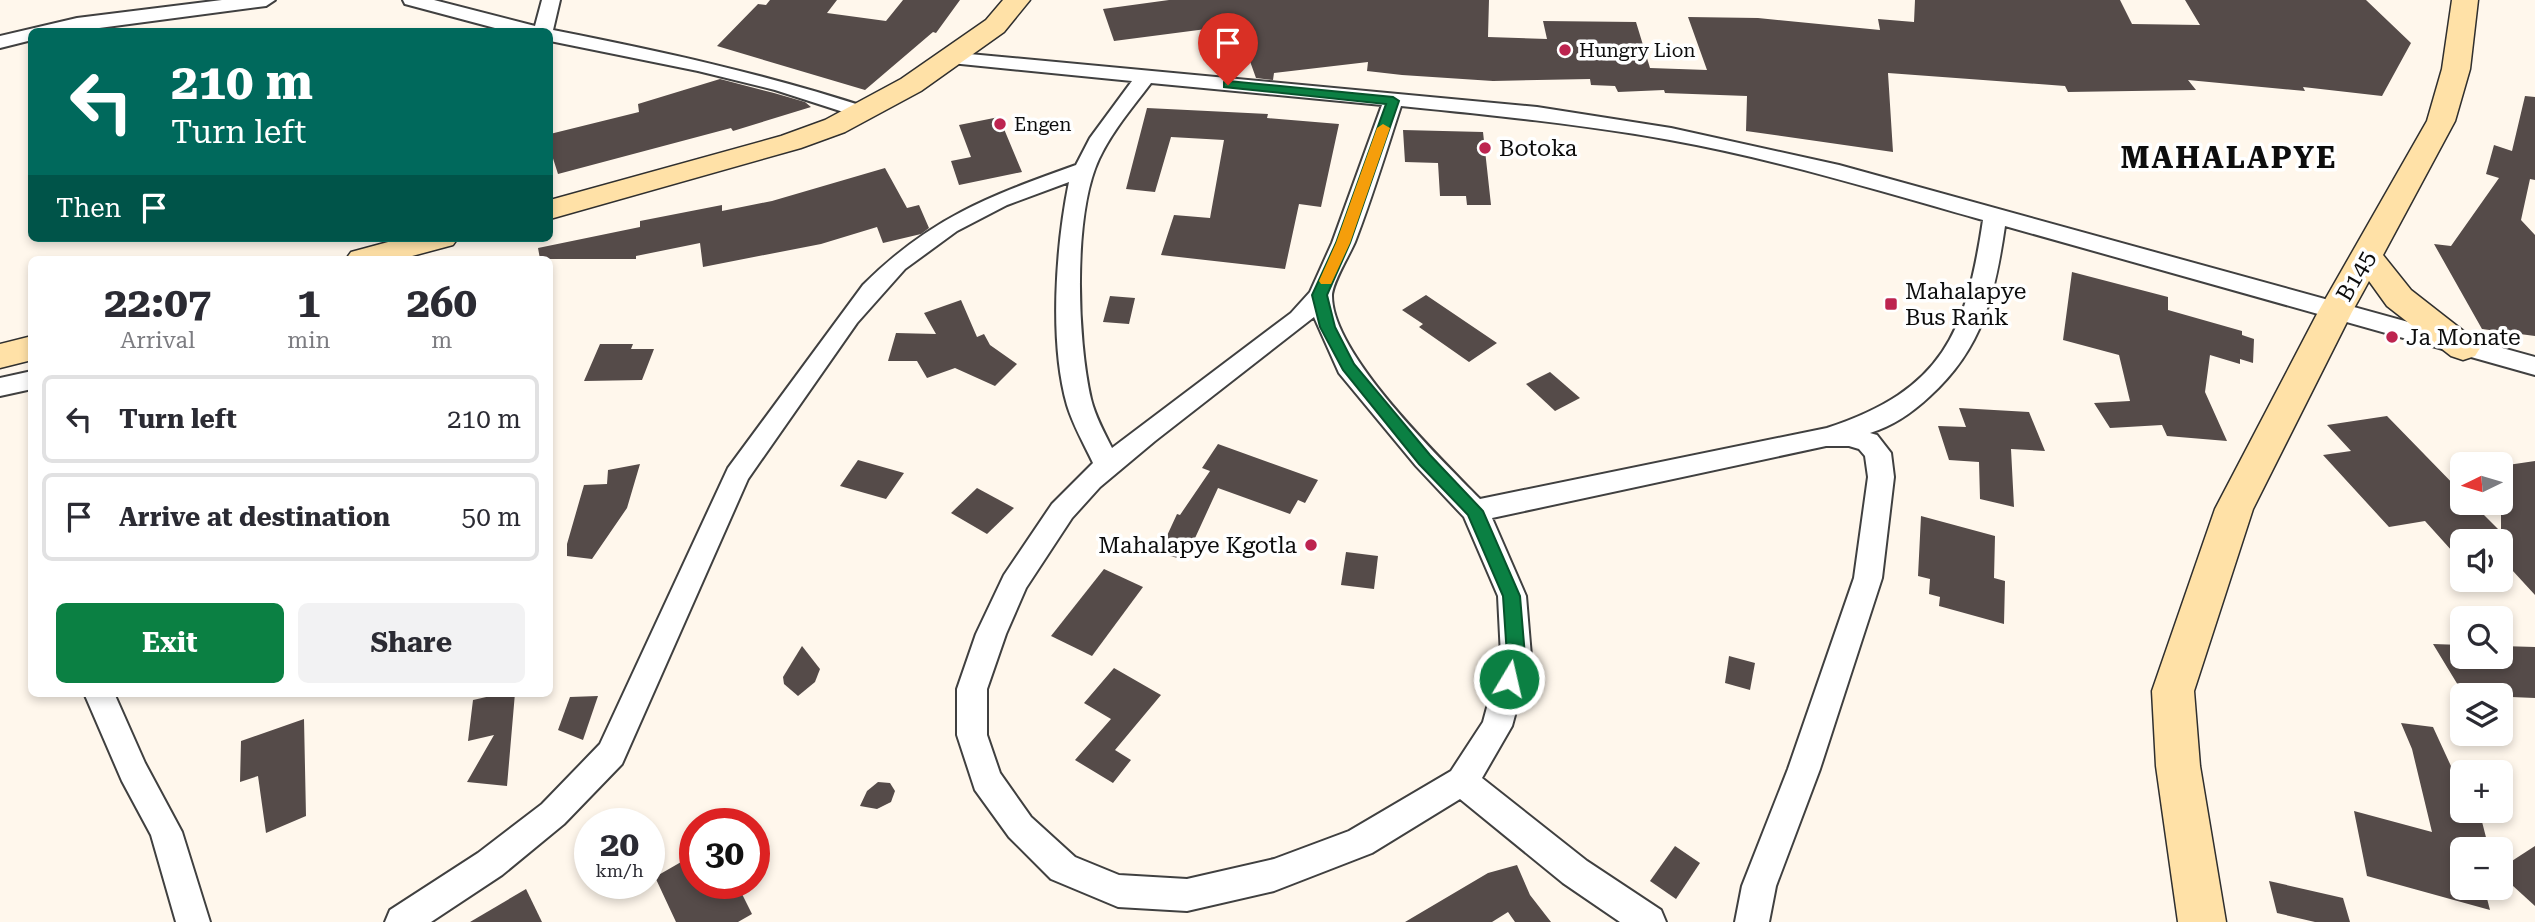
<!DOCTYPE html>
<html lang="en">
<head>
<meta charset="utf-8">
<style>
  body { margin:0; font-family:"Roboto Serif",serif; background:#f2f2f3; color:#2b2b33; height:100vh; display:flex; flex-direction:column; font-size:26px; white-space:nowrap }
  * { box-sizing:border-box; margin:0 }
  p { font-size:23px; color:#7c7c81 }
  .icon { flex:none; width:38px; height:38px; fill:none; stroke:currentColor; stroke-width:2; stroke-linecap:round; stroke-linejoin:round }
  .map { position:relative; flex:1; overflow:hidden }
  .panel { position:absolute; left:28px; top:256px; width:525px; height:441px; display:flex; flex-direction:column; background:#fff; border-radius:10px; box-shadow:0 4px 10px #0003 }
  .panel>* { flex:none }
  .banner { position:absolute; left:28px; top:28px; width:525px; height:214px; border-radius:10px; box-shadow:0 4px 10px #0003; background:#00695c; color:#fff; overflow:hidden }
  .needle { width:46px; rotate:265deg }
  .tools { position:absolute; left:2450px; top:452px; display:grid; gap:14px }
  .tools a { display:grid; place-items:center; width:63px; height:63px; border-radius:10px; background:#fff; box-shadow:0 4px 10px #0003; font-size:35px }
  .speed { position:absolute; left:574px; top:808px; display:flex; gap:14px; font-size:35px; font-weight:700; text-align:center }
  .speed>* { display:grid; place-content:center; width:91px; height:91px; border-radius:50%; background:#fff; box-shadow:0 4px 10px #0003; line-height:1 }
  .speed small { font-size:18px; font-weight:400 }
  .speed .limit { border:10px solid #d22; background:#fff; color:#111 }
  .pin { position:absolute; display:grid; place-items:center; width:60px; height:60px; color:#fff; margin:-72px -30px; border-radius:50% 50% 50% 0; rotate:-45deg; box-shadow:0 0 7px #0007 }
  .pin .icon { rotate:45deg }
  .me { position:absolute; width:77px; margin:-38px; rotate:9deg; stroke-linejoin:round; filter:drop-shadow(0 0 5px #0008) }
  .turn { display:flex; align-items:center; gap:24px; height:147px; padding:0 28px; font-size:32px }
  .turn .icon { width:91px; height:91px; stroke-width:2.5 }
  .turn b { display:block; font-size:49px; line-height:60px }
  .then { display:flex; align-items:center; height:66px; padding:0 28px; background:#0003; gap:14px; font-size:26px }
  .eta { display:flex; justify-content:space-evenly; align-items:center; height:119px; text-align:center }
  .eta b { font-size:42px; font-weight:700; line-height:49px }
  .action { display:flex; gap:14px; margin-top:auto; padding:14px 28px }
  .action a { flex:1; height:80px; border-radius:10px; background:#0b8043; color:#fff; font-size:28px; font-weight:700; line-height:80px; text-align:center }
  .action a+a { background:#f2f2f3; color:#2b2b33 }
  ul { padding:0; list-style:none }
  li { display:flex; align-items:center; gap:21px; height:88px; margin:0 14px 10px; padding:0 14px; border:4px solid #e1e1e2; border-radius:10px }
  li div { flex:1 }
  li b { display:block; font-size:26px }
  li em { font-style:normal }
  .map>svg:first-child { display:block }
  .building { fill:#554b49 }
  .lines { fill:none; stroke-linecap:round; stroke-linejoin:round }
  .street-casing { stroke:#404040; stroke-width:4 }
  .secondary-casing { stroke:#2f2f2f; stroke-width:3 }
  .street { fill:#fff; fill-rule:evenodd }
  .secondary { fill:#ffe1a7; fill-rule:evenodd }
  .route { fill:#0b8043; stroke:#07532c; stroke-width:2 }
  .slow { fill:#f59e0b }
  .poi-dot { fill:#bd244f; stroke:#fff; stroke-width:2.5 }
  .labels { text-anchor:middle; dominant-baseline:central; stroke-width:7; stroke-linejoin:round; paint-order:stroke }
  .far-poi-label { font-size:19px; fill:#0d0d0d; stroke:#fff; text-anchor:start }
  .poi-label { font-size:23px; fill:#0d0d0d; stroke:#fff; text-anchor:start }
  .street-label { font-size:23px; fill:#0d0d0d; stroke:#fff }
  .district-label { font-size:30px; font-weight:bold; letter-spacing:2px; fill:#0d0d0d; stroke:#fff }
</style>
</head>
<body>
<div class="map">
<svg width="2535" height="922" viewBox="0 0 2535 922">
  <rect width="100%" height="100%" fill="#fff7ec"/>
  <g class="building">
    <polygon points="770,0 837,0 827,13 886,21 903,0 960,0 936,33 933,32 865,90 717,46 758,4 766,5"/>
    <polygon points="1169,0 1489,0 1488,37 1547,39 1543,21 1636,22 1650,68 1707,70 1688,17 1758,18 1880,30 1878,19 1914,22 1915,0 2120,0 2132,24 2200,25 2185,0 2366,0 2411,43 2382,96 2303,87 2305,91 2188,80 2196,90 2068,92 2065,86 1888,73 1893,152 1746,131 1747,96 1665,93 1664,90 1618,92 1615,86 1591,85 1590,79 1493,81 1402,75 1367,71 1368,62 1274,73 1273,80 1256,78 1237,25 1114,41 1103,9"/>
    <polygon points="720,79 774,93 805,102 811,107 733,131 731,128 558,174 550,149 550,134 639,112 638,104"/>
    <polygon points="2525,96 2535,97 2535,180 2530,179 2521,220 2535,235 2535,336 2482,329 2434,244 2451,246 2499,178 2486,174 2494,145 2512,151"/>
    <polygon points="1147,108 1268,114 1267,118 1339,124 1321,207 1299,204 1285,269 1161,255 1174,215 1210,218 1224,140 1171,137 1155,192 1126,189"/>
    <polygon points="999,117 1022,172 959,185 951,161 971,157 959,125"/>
    <polygon points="1403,130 1483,132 1491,205 1467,205 1466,196 1440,196 1438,163 1405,162"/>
    <polygon points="885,168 907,208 919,205 929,228 921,234 883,243 877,227 821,244 703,267 700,243 636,256 636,259 540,259 538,248 640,227 640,221 722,205 722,211 772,201"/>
    <polygon points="2072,272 2168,297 2168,310 2242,331 2242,335 2254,339 2253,363 2240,359 2240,364 2210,355 2205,392 2227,441 2167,436 2162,425 2110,428 2094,403 2130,401 2119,355 2063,340"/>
    <polygon points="1426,295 1497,343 1469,362 1419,327 1423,324 1402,310"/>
    <polygon points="1110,296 1135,298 1129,324 1103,322"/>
    <polygon points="961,300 977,337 984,334 990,345 1017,364 995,386 955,368 927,378 917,361 888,361 896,333 936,334 924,313"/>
    <polygon points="600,344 633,344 631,349 654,349 642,380 584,381"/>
    <polygon points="1550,372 1580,398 1555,411 1526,384"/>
    <polygon points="1959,408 2029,412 2045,451 2011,449 2014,507 1980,499 1979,462 1949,460 1938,426 1966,427"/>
    <polygon points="2387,416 2462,493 2462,502 2471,502 2501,532 2501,466 2535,461 2535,595 2501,558 2501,541 2462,541 2462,562 2425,521 2389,527 2323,455 2351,451 2327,425"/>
    <polygon points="1218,444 1318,480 1305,503 1298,500 1290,514 1218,488 1185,560 1159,553 1177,514 1180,515 1210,471 1202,468"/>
    <polygon points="858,460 904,473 886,499 840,486"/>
    <polygon points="640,464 627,508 592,559 567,556 567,544 584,485 607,484 608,470"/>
    <polygon points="977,488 1014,508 987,534 951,513"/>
    <polygon points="1921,516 1995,536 1994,578 2005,581 2004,624 1939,606 1940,597 1929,594 1930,579 1918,576"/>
    <polygon points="1346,552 1378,556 1374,589 1341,585"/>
    <polygon points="1104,569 1143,587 1092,656 1051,636"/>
    <polygon points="2433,644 2462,645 2462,656 2501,656 2501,646 2535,647 2535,698 2464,695"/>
    <polygon points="802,646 820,669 815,682 798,696 784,684 783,677"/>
    <polygon points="1729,656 1755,663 1750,690 1725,683"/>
    <polygon points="1114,668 1161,695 1115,750 1131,760 1113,783 1075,760 1111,719 1084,703"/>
    <polygon points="504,693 515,693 507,786 467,782 494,735 468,741 473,700"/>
    <polygon points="598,696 583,740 558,730 570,697"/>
    <polygon points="304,719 306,816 266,833 258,776 240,782 241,741"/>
    <polygon points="2401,723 2433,727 2462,790 2462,810 2479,810 2489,849 2462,849 2462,887 2484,887 2490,910 2367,876 2354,811 2432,832 2412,749"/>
    <polygon points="878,782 890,783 895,791 891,802 877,809 860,806 867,791"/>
    <polygon points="1675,846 1700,863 1676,899 1650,881"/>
    <polygon points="2535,846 2535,906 2501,875 2501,868"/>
    <polygon points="695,854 695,884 737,884 752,914 738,922 676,922 655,877"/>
    <polygon points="1517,865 1530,895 1551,922 1515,922 1508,912 1492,922 1405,922 1488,873"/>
    <polygon points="2269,881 2343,898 2350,922 2315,922 2277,913"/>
    <polygon points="526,889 542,922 470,922"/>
  </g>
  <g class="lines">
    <g class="street-casing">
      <g id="street">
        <polygon points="222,0 275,0 266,6 69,32 32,32 32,40 0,48 0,36 77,18"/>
        <path d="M403,0H434L535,26L542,0H560L553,30C660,51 765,74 869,108L872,112L869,116L862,118L775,90L698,71L550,41V32H510L405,4Z"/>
        <path d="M948,52L1537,107L1671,128L1839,165L2535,357V375L2005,226C1995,294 1983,348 1930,396C1913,412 1893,426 1870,433L1877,435L1891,453L1894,477L1882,578L1820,769L1776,886L1769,922H1735L1742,886L1788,769L1854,578L1868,477L1865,456L1859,449L1849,446H1826L1492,518L1526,596L1531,656L1512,726L1482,778L1587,861L1661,910L1666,922H1620L1563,883L1460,799L1372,853L1274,891L1187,911L1118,907L1051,879L1009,837L975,790L957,735V689L976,634L1004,575L1052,504L1093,463C1084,444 1073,425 1067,405C1049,342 1056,246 1069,182L1007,205L957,231L905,269L857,323L748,479L622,764L564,824L502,875L431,922H385L390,910L478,853L542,804L600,744L728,468L863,285C930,218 989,196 1076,165L1090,138L1132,81L941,62L938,58L941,54ZM1151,83L1382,105L1332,243L1310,292L1291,313L1112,448C1104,432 1095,416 1091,399C1077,338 1073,215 1099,159C1112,131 1133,107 1151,83ZM1401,106C1491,115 1581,124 1670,140C1776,159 1880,191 1983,220C1966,333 1943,390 1827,428L1480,499C1440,458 1332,354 1332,296C1332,283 1349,256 1355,242C1372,198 1386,152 1401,106ZM1314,317L1339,373L1416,466L1464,517L1498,596L1501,656L1483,722L1451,771L1349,831L1274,859L1187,879L1119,875L1075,857L1031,817L1000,773L987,735V689L1006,634L1026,588L1072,518L1100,487L1155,441Z"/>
        <polygon points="32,371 32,389 0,396 0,378"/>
        <polygon points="84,693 114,693 145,763 182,832 210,922 176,922 151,835 122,781"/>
      </g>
    </g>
    <g class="secondary-casing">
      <g id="secondary">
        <polygon points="1003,0 1030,0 1004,32 921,91 845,132 801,148 550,219 550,200 781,136 825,120 901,79 986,20"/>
        <polygon points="2452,0 2478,0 2470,69 2455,121 2383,255 2411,290 2475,340 2480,348 2475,356 2463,360 2451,356 2387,306 2369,281 2352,312 2253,509 2194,691 2200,766 2226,922 2178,922 2156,766 2152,691 2215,509 2318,312 2427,121 2442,69"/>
        <polygon points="403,238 458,238 453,245 401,259 346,259 351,252"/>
        <polygon points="32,336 32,360 0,368 0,344"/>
      </g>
    </g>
    <use href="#street" class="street"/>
    <use href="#secondary" class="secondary"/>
  </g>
  <polygon class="route" points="1228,81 1393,97 1399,101 1350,243 1327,295 1335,327 1354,364 1430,455 1483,511 1520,596 1525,656 1516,685 1509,687 1503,685 1500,679 1507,656 1503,596 1468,515 1419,464 1343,370 1320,327 1312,295 1336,243 1386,104 1224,87 1224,82"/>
  <polygon class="slow" points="1383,124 1390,128 1350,243 1331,284 1321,284 1319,281 1336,243 1377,128"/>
  <g class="poi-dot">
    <circle cx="1565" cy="50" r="7"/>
    <circle cx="1000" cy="124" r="7"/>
    <circle cx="1485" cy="148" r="7"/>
    <rect x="1884" y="297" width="14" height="14" rx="3.5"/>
    <circle cx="2392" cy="337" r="7"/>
    <circle cx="1311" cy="545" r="7"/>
  </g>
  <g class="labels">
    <g class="far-poi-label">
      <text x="1579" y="50">Hungry Lion</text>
      <text x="1014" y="124">Engen</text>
    </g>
    <g class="poi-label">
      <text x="1499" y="148">Botoka</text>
      <text x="1905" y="291">Mahalapye<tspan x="1905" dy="26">Bus Rank</tspan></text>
      <text x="2406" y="337">Ja Monate</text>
      <text x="1297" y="545" text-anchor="end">Mahalapye Kgotla</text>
    </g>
    <g class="street-label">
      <text transform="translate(2356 276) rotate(-60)">B145</text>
    </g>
    <g class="district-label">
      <text x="2229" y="157">MAHALAPYE</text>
    </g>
  </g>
</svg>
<div class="tools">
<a><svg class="needle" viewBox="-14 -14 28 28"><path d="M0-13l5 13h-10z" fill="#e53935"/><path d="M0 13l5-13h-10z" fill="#7c7c81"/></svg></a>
<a><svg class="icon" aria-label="sound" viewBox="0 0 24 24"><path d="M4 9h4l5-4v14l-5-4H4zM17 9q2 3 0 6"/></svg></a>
<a><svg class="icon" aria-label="search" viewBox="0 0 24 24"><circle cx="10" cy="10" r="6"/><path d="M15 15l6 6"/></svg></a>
<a><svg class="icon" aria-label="layers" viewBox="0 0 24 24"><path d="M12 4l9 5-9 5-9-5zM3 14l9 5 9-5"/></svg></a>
<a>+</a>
<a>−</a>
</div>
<div class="speed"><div>20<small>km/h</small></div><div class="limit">30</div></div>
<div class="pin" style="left:1228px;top:85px;background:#d93025"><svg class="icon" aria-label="arrive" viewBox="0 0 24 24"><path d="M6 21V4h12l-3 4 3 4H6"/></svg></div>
<svg class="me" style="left:1509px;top:679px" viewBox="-20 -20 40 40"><circle r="17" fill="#0b8043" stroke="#fff" stroke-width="3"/><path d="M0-11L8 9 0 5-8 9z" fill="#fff"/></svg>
<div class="banner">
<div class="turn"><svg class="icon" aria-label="left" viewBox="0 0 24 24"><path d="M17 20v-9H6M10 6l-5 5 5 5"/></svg><div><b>210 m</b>Turn left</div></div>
<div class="then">Then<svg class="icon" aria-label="arrive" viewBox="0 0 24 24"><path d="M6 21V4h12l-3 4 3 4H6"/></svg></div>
</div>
<section class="panel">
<div class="eta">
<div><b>22:07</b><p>Arrival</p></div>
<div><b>1</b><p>min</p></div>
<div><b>260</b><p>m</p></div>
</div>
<ul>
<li><svg class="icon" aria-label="left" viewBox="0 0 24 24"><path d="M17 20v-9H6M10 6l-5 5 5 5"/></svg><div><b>Turn left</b></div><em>210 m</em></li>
<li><svg class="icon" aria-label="arrive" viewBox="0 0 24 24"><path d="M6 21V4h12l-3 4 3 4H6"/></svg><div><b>Arrive at destination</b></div><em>50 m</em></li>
</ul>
<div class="action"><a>Exit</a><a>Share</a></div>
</section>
</div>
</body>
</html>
